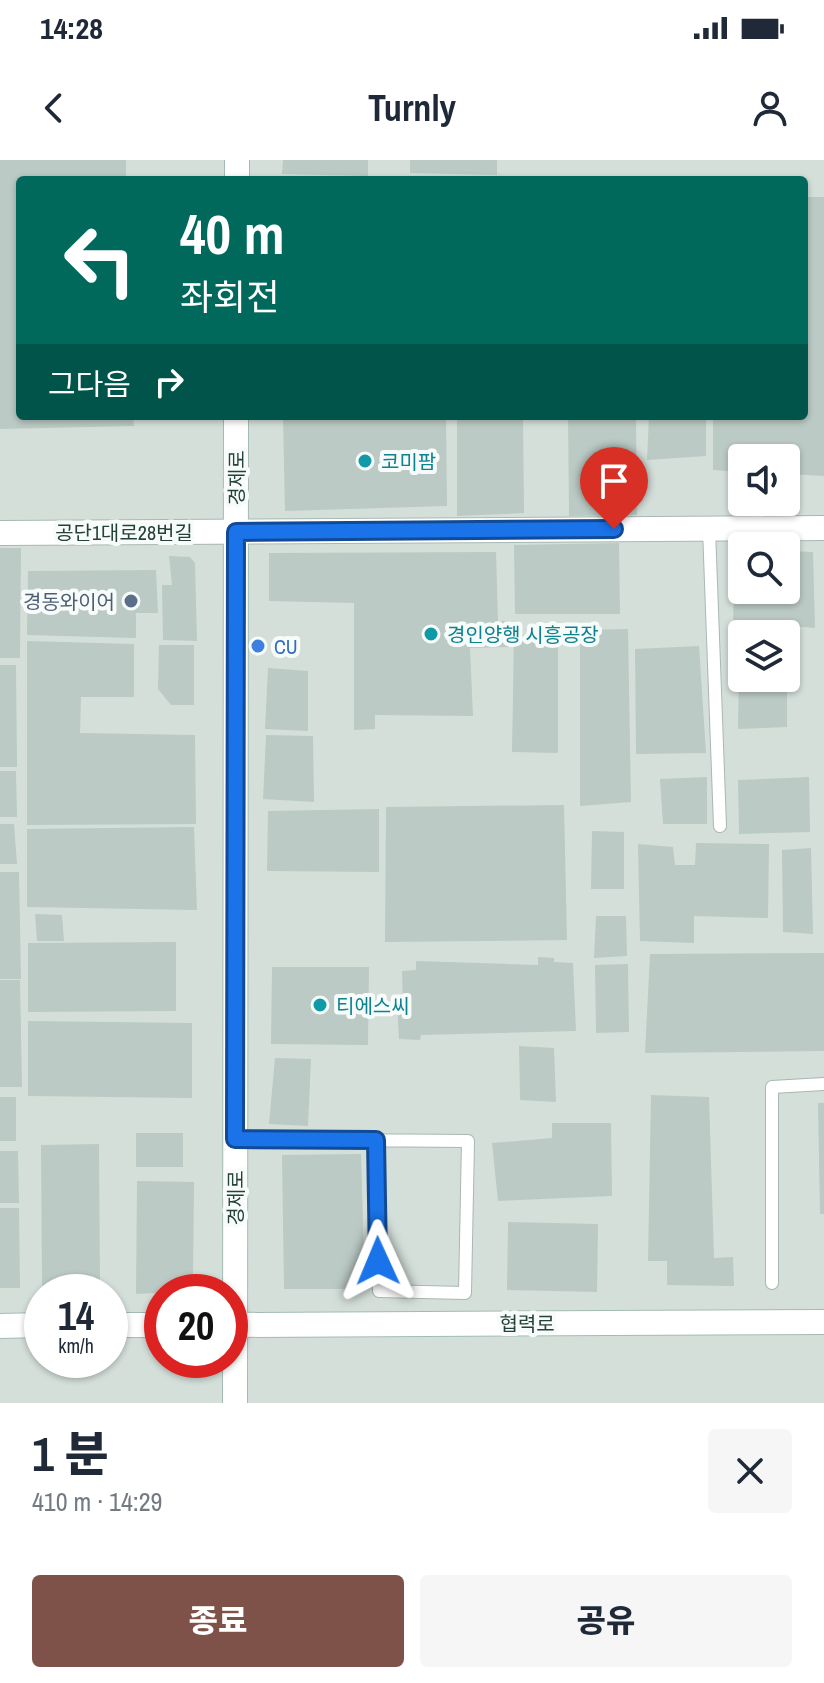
<!DOCTYPE html>
<html lang="ko">
<head>
<meta charset="utf-8">
<style>
  body { margin:0; font-family:"Archivo Narrow","Noto Sans KR",sans-serif; background:#f6f6f7; color:#1f2937; height:100vh; display:flex; flex-direction:column; font-size:30px; white-space:nowrap }
  * { box-sizing:border-box; margin:0 }
  p { font-size:26px; color:#747a83 }
  .icon { flex:none; width:44px; height:44px; fill:none; stroke:currentColor; stroke-width:2; stroke-linecap:round; stroke-linejoin:round }
  .map { position:relative; height:1243px; overflow:hidden }
  .sheet { display:flex; flex-direction:column; background:#fff; flex:1 }
  .sheet>* { flex:none }
  .banner { position:absolute; left:16px; top:16px; width:792px; height:244px; border-radius:8px; box-shadow:0 2px 6px #0004; background:#00695c; color:#fff; overflow:hidden }
  .tools { position:absolute; left:728px; top:284px; display:grid; gap:16px }
  .tools a { display:grid; place-items:center; width:72px; height:72px; border-radius:8px; background:#fff; box-shadow:0 2px 6px #0004; font-size:40px }
  .speed { position:absolute; left:24px; top:1114px; display:flex; gap:16px; font-size:40px; font-weight:700; text-align:center }
  .speed>* { display:grid; place-content:center; width:104px; height:104px; border-radius:50%; background:#fff; box-shadow:0 2px 6px #0004; line-height:1 }
  .speed small { font-size:20px; font-weight:400 }
  .speed .limit { border:12px solid #d22; background:#fff; color:#111 }
  .pin { position:absolute; display:grid; place-items:center; width:68px; height:68px; color:#fff; margin:-82px -34px; border-radius:50% 50% 50% 0; rotate:-45deg; box-shadow:0 0 8px #0007 }
  .pin .icon { rotate:45deg }
  .me { position:absolute; width:88px; margin:-44px; rotate:359deg; stroke-linejoin:round; filter:drop-shadow(0 0 6px #0008) }
  .turn { display:flex; align-items:center; gap:28px; height:168px; padding:0 32px; font-size:36px }
  .turn .icon { width:104px; height:104px; stroke-width:2.5 }
  .turn b { display:block; font-size:56px; line-height:68px }
  .then { display:flex; align-items:center; height:76px; padding:0 32px; background:#0003; gap:16px; font-size:30px }
  .round { display:grid; place-items:center; flex:none; width:84px; height:84px; border-radius:8px; background:#f6f6f7 }
  .head { display:flex; align-items:center; justify-content:space-between; height:136px; padding:0 32px }
  h1 { font-size:48px; font-weight:800; line-height:60px }
  .cta { display:flex; gap:16px; margin-top:auto; padding:16px 32px }
  .cta a { flex:1; height:92px; border-radius:8px; background:#7f5249; color:#fff; font-size:32px; font-weight:800; line-height:92px; text-align:center }
  .cta a+a { background:#f6f6f7; color:#1f2937 }
  .status { display:flex; justify-content:space-between; align-items:center; height:56px; padding:0 40px; background:#fff; direction:ltr }
  .status svg { height:22px; fill:currentColor }
  header { display:flex; justify-content:space-between; align-items:center; height:104px; padding:0 32px; background:#fff; font-size:36px; font-weight:800 }
  .map>svg:first-child { display:block }
  .built { fill:#d4dfda; fill-rule:evenodd }
  .building { fill:#bbcac4 }
  .lines { fill:none; stroke-linecap:round; stroke-linejoin:round }
  .lane-casing { stroke:#a8b8b2; stroke-width:14 }
  .street-casing { stroke:#a8b8b2; stroke-width:26 }
  .secondary-casing { stroke:#a4bbb3; stroke-width:26 }
  .lane { stroke:#fff; stroke-width:12 }
  .street { stroke:#fff; stroke-width:24 }
  .secondary { stroke:#fff; stroke-width:24 }
  .route-casing { stroke:#114b97; stroke-width:20 }
  .route { stroke:#1a73e8; stroke-width:14 }
  .culture-dot { fill:#0f9aa8; stroke:#f7fbf9; stroke-width:3 }
  .service-dot { fill:#5c6f8a; stroke:#f7fbf9; stroke-width:3 }
  .shop-dot { fill:#3f7fe0; stroke:#f7fbf9; stroke-width:3 }
  .labels { text-anchor:middle; dominant-baseline:central; stroke-width:8; stroke-linejoin:round; paint-order:stroke }
  .culture-label { font-size:20px; fill:#0d838f; stroke:#f7fbf9; text-anchor:start }
  .street-label { font-size:20px; fill:#24423a; stroke:#f7fbf9 }
  .service-label { font-size:20px; fill:#4e5e75; stroke:#f7fbf9; text-anchor:end }
  .shop-label { font-size:20px; fill:#366cbe; stroke:#f7fbf9; text-anchor:start }
</style>
</head>
<body>
<div class="status"><b>14:28</b><svg viewBox="0 0 49 12"><path d="M0 12V9h3v3zM5 12V6h3v6zM10 12V3h3v9zM15 12V0h3v12zM26 1h20v11H26zM47 4h2v5h-2z"/></svg></div>
<header><svg class="icon" aria-label="back" viewBox="0 0 24 24"><path d="M15 5l-7 7 7 7"/></svg>Turnly<svg class="icon" aria-label="person" viewBox="0 0 24 24"><circle cx="12" cy="8" r="4"/><path d="M4 21q1-7 8-7t8 7"/></svg></header>
<div class="map">
<svg width="824" height="1243" viewBox="0 0 824 1243">
  <rect width="100%" height="100%" fill="#e6efeb"/>
  <path class="built" d="M0,0H824V1243H0ZM20,20H804V256H20ZM742,298H786V342H742ZM742,386H786V430H742ZM742,474H786V518H742ZM42,1132H110V1200H42ZM162,1132H230V1200H162Z"/>
  <g class="building">
    <polygon points="0,0 126,0 126,20 20,20 20,256 133,256 134,266 0,269"/>
    <polygon points="283,0 368,0 368,16 282,14"/>
    <polygon points="410,0 497,0 497,15 410,13"/>
    <polygon points="804,37 824,37 824,316 786,314 786,298 742,298 742,312 713,310 713,256 804,256"/>
    <polygon points="283,256 446,256 447,346 285,351"/>
    <polygon points="457,256 523,256 524,353 457,356"/>
    <polygon points="568,256 636,256 637,355 569,356"/>
    <polygon points="649,256 706,256 706,296 647,300"/>
    <polygon points="619,383 620,454 515,454 514,385"/>
    <polygon points="0,388 21,388 20,498 0,498"/>
    <polygon points="735,388 742,388 742,430 786,430 786,391 813,392 815,468 733,462"/>
    <polygon points="496,392 498,461 509,461 509,487 470,488 473,556 375,555 375,569 354,570 354,443 269,441 269,393"/>
    <polygon points="169,396 190,397 195,403 197,481 163,480 162,425 172,425"/>
    <polygon points="156,410 158,453 136,453 136,478 27,475 28,411"/>
    <polygon points="628,469 631,642 580,646 580,470"/>
    <polygon points="558,472 558,593 512,592 514,476"/>
    <polygon points="27,481 134,484 134,537 81,537 80,573 195,575 196,664 27,665"/>
    <polygon points="159,485 194,485 194,545 171,545 158,529"/>
    <polygon points="699,486 706,593 636,594 635,489"/>
    <polygon points="0,505 16,505 17,607 0,607"/>
    <polygon points="739,507 742,507 742,518 787,518 787,567 738,569"/>
    <polygon points="268,508 308,511 308,571 265,569"/>
    <polygon points="266,575 313,576 314,642 263,639"/>
    <polygon points="0,611 16,611 17,657 0,657"/>
    <polygon points="707,617 707,664 663,664 660,619"/>
    <polygon points="809,617 810,672 739,674 738,620"/>
    <polygon points="564,645 567,780 385,782 386,647"/>
    <polygon points="379,649 379,712 267,711 268,651"/>
    <polygon points="0,664 14,664 17,704 0,704"/>
    <polygon points="194,667 197,750 27,747 27,669"/>
    <polygon points="592,671 624,672 624,729 591,729"/>
    <polygon points="696,683 769,684 768,758 694,756 694,783 640,781 638,684 673,687 675,705 695,705"/>
    <polygon points="811,688 813,774 783,772 782,690"/>
    <polygon points="0,712 19,712 21,819 0,819"/>
    <polygon points="35,754 62,755 64,781 37,781"/>
    <polygon points="596,756 626,756 627,796 594,798"/>
    <polygon points="176,782 176,851 28,852 28,783"/>
    <polygon points="824,793 824,891 645,893 650,794"/>
    <polygon points="538,797 554,798 554,802 573,803 576,871 421,875 420,880 399,879 397,844 403,845 402,811 416,810 416,801 538,805"/>
    <polygon points="628,804 629,872 596,873 595,805"/>
    <polygon points="272,807 369,807 368,885 271,884"/>
    <polygon points="0,820 20,820 22,927 0,927"/>
    <polygon points="28,861 192,863 192,938 28,936"/>
    <polygon points="519,886 554,888 556,942 520,940"/>
    <polygon points="275,898 311,899 308,966 269,964"/>
    <polygon points="651,935 709,937 714,1098 733,1097 734,1126 667,1125 667,1101 648,1101"/>
    <rect x="0" y="937" width="16" height="44"/>
    <polygon points="818,943 824,943 824,1054 820,1054"/>
    <polygon points="552,963 611,963 612,1036 498,1041 492,983 552,978"/>
    <rect x="136" y="973" width="47" height="34"/>
    <polygon points="99,984 100,1126 42,1126 41,985"/>
    <polygon points="0,991 18,991 19,1043 0,1043"/>
    <polygon points="361,994 365,1129 284,1129 282,995"/>
    <polygon points="137,1021 194,1022 193,1118 174,1132 136,1134"/>
    <polygon points="0,1048 19,1048 20,1128 0,1128"/>
    <polygon points="508,1062 598,1064 597,1132 507,1130"/>
  </g>
  <g class="lines">
    <g class="lane-casing">
      <g id="lane">
        <polyline points="709,369 720,666"/>
        <polyline points="235,979 468,981 465,1133 379,1131 376,980"/>
        <polyline points="772,1123 772,927 824,924"/>
      </g>
    </g>
    <g class="street-casing">
      <polyline id="street" points="0,373 824,368"/>
    </g>
    <g class="secondary-casing">
      <g id="secondary">
        <polyline points="237,20 237,0"/>
        <polyline points="110,1165 162,1165"/>
        <polyline points="230,1165 824,1162"/>
        <polyline points="0,1166 42,1165"/>
        <polyline points="235,1243 236,256"/>
      </g>
    </g>
    <use href="#lane" class="lane"/>
    <use href="#street" class="street"/>
    <use href="#secondary" class="secondary"/>
  </g>
  <g class="lines">
    <g class="route-casing">
      <polyline id="route" points="378,1101 376,980 235,979 236,372 614,369"/>
    </g>
    <use href="#route" class="route"/>
  </g>
  <g class="culture-dot">
    <circle cx="365" cy="301" r="8"/>
    <circle cx="431" cy="474" r="8"/>
    <circle cx="320" cy="845" r="8"/>
  </g>
  <circle class="service-dot" cx="131" cy="441" r="8"/>
  <circle class="shop-dot" cx="258" cy="486" r="8"/>
  <g class="labels">
    <g class="culture-label">
      <text x="381" y="301">코미팜</text>
      <text x="447" y="474">경인양행 시흥공장</text>
      <text x="336" y="845">티에스씨</text>
    </g>
    <g class="street-label">
      <text transform="translate(236 318) rotate(-90)">경제로</text>
      <text x="124" y="372">공단1대로28번길</text>
      <text transform="translate(235 1038) rotate(-90)">경제로</text>
      <text x="527" y="1163">협력로</text>
    </g>
    <g class="service-label">
      <text x="115" y="441">경동와이어</text>
    </g>
    <g class="shop-label">
      <text x="274" y="486">CU</text>
    </g>
  </g>
</svg>
<div class="tools">
<a><svg class="icon" aria-label="sound" viewBox="0 0 24 24"><path d="M4 9h4l5-4v14l-5-4H4zM17 9q2 3 0 6"/></svg></a>
<a><svg class="icon" aria-label="search" viewBox="0 0 24 24"><circle cx="10" cy="10" r="6"/><path d="M15 15l6 6"/></svg></a>
<a><svg class="icon" aria-label="layers" viewBox="0 0 24 24"><path d="M12 4l9 5-9 5-9-5zM3 14l9 5 9-5"/></svg></a>
</div>
<div class="speed"><div>14<small>km/h</small></div><div class="limit">20</div></div>
<div class="pin" style="left:614px;top:369px;background:#d93025"><svg class="icon" aria-label="arrive" viewBox="0 0 24 24"><path d="M6 21V4h12l-3 4 3 4H6"/></svg></div>
<svg class="me" style="left:378px;top:1101px" viewBox="-20 -20 40 40"><path d="M0-17L14 15 0 8-14 15z" fill="#1a73e8" stroke="#fff" stroke-width="4"/></svg>
<div class="banner">
<div class="turn"><svg class="icon" aria-label="left" viewBox="0 0 24 24"><path d="M17 20v-9H6M10 6l-5 5 5 5"/></svg><div><b>40 m</b>좌회전</div></div>
<div class="then">그다음<svg class="icon" aria-label="right" viewBox="0 0 24 24"><path d="M7 20v-9h11M14 6l5 5-5 5"/></svg></div>
</div>
</div>
<section class="sheet">
<div class="head"><div><h1>1 분</h1><p>410 m · 14:29</p></div><a class="round"><svg class="icon" aria-label="close" viewBox="0 0 24 24"><path d="M6 6l12 12M18 6L6 18"/></svg></a></div>
<div class="cta"><a>종료</a><a>공유</a></div>
</section>
</body>
</html>
